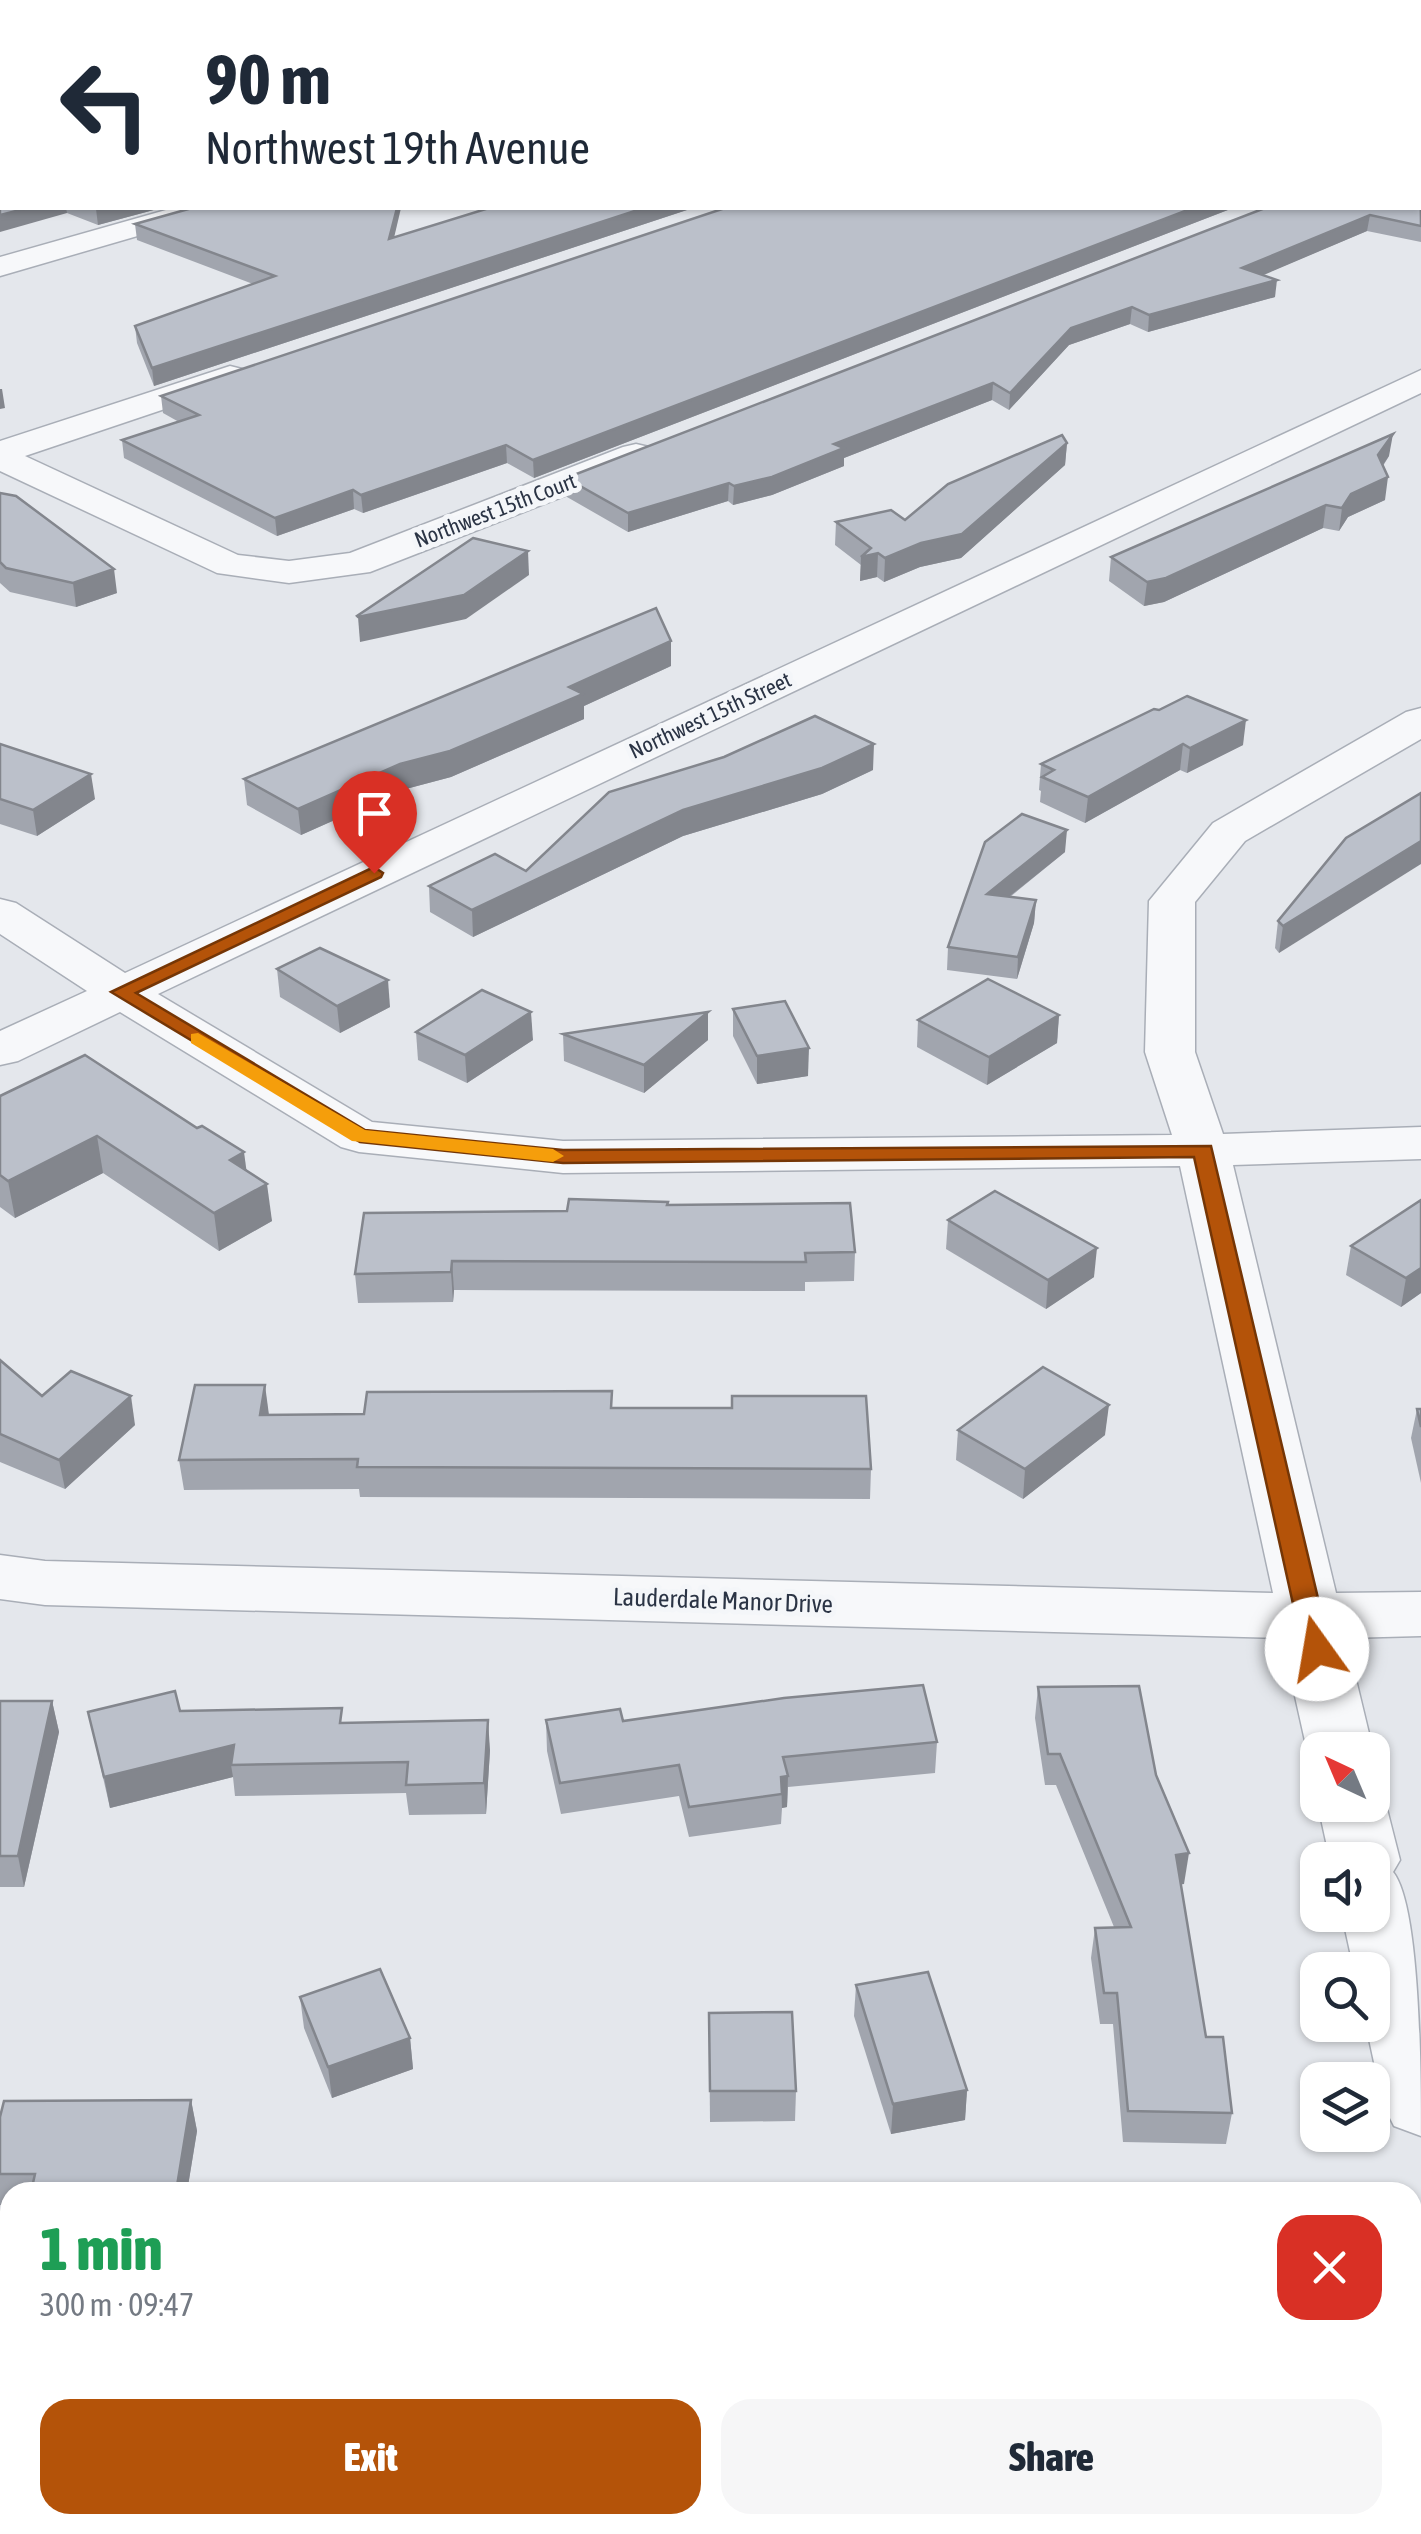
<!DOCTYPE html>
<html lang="en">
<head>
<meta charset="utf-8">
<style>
  body { margin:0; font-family:"Asap Condensed",sans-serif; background:#f6f6f7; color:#1f2937; height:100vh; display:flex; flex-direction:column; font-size:38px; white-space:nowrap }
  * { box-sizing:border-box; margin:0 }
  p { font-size:32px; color:#747a83 }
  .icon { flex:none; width:55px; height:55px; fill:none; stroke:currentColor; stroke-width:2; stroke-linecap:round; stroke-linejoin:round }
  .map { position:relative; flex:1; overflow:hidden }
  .side { position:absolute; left:0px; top:2182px; width:1422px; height:352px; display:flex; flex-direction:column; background:#fff; border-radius:30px 30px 0 0; box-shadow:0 2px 8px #0004 }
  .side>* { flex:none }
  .guide { position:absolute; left:0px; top:0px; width:1422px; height:210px; box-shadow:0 2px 8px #0004; background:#fff; color:#1f2937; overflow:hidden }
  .needle { width:65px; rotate:316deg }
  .fabs { position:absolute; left:1300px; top:1732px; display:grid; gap:20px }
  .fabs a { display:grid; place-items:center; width:90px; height:90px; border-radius:20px; background:#fff; box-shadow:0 2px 8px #0004; font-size:50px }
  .pin { position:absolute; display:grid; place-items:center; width:85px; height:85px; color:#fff; margin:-102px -42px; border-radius:50% 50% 50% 0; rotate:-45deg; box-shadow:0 0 10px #0007 }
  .pin .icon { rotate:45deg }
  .me { position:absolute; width:110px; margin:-55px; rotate:347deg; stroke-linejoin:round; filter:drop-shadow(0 0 8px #0008) }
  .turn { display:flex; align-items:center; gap:35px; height:210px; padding:0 40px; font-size:45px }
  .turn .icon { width:130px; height:130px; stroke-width:2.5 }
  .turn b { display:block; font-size:70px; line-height:85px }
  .round { display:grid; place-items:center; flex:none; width:105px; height:105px; border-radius:30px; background:#f6f6f7 }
  .headline { display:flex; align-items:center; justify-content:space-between; height:170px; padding:0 40px }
  h1 { font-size:60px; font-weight:800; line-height:75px; color:#1e9e55 }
  .primary-button { display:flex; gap:20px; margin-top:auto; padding:20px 40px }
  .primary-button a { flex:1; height:115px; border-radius:30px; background:#b45309; color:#fff; font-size:40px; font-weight:800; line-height:115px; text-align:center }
  .primary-button a+a { background:#f6f6f7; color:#1f2937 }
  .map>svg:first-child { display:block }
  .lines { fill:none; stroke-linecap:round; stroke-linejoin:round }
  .street-casing { stroke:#a9aeb7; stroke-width:3 }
  .street { fill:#f7f8fa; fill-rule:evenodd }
  .wall { fill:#a1a5ae }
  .shaded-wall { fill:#83868d }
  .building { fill:#bbc0ca; stroke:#83868d; stroke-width:2.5 }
  .route { fill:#b45309; stroke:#753606; stroke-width:2.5 }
  .slow { fill:#f59e0b }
  .labels { text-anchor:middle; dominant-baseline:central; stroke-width:10; stroke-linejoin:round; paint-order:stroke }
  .far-street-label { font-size:22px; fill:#2b3445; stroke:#f4f6f9 }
  .street-label { font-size:25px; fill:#2b3445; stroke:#f4f6f9 }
</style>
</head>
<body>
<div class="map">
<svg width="1421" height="2534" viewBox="0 0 1421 2534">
  <rect width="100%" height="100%" fill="#e4e7ec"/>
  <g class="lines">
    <g class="street-casing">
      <g id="street">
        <polygon points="0,0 253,0 254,2 2,2 0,9"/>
        <polygon points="173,208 218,208 213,214 0,276 0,257"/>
        <polygon points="230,366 242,369 247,376 242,383 25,456 238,555 289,561 350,553 623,447 636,444 649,447 654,455 649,463 370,572 289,583 217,573 0,471 0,441"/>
        <polygon points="1421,370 1421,393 158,994 372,1122 563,1141 1172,1135 1145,1052 1149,901 1213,823 1406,712 1421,708 1421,739 1245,841 1195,902 1195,1052 1223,1134 1421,1127 1421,1159 1233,1165 1336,1593 1421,1592 1421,1636 1346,1638 1373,1750 1372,1751 1318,1750 1316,1768 1307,1750 1282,1638 45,1605 0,1599 0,1555 45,1561 1273,1593 1180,1166 563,1173 359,1152 341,1147 120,1012 18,1061 0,1065 0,1031 87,991 0,934 0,899 16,903 125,973"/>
        <path d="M1372,1786L1386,1805L1400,1860L1393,1872C1421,1906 1421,2081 1421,2136L1394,2126L1383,2104L1366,2025H1372V1970H1354L1342,1915H1372V1860H1330L1318,1805H1372Z"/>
        <rect x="1412" y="2251" width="9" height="70"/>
      </g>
    </g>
    <use href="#street" class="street"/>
  </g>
  <g class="wall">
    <polygon points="1420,24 1421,242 1367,231 1262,275 1275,297 1148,332 1130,324 1069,345 1009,410 992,400 844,458 844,466 772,495 733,505 728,501 628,532 567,497 566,478 1265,208 1420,208"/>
    <polygon points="2,208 161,208 98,225 67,213"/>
    <polygon points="489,208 693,208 154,386 137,343 135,326 253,284 137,240 135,224 394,237"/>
    <polygon points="725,208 1233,208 534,478 507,463 363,513 354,509 277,536 124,458 122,440 179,422 163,413 161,396"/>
    <polygon points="1067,443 1065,465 961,558 920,567 884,582 877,577 860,581 861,565 835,545 836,522 905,520"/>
    <polygon points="1389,456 1383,466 1385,500 1348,517 1339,531 1323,528 1164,602 1144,606 1109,581 1111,557"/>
    <polygon points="0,493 117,593 76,607 10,592 0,583"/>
    <polygon points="671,666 584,706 584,719 451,777 402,790 301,835 247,805 244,779"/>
    <polygon points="1154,709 1243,745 1187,773 1180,770 1085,823 1040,802 1041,791 1039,790 1041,764"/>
    <polygon points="0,744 95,799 37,836 0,824"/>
    <polygon points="873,770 822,794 683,836 473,937 430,912 429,886 526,871"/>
    <polygon points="1421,793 1279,953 1275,948 1278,921"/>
    <polygon points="985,842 1065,852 1010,897 1036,900 1034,923 1017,979 947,970 948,947"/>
    <polygon points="277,969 390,1007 340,1033 280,997"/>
    <polygon points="733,1009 808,1076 757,1084 733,1036"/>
    <polygon points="708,1012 708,1040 644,1093 564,1061 563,1034"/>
    <polygon points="1059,1015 1057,1043 987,1085 917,1047 918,1020"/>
    <polygon points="416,1032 533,1040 467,1083 418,1060"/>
    <polygon points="0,1096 246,1170 272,1221 219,1251 103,1173 15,1218 0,1207"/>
    <polygon points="1421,1200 1421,1293 1401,1307 1346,1275 1351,1246"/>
    <polygon points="668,1205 855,1252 854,1281 805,1282 805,1291 454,1290 453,1302 358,1303 355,1274 567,1211"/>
    <polygon points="948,1220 1094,1277 1046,1309 946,1249"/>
    <polygon points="0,1360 42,1396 135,1425 65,1489 0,1462"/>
    <polygon points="612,1408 871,1469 870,1499 360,1497 359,1489 184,1490 179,1460 269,1415 364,1414"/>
    <polygon points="1417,1409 1421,1409 1421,1483 1411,1438"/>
    <polygon points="958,1430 1105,1435 1023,1499 956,1460"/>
    <polygon points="1038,1687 1156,1775 1184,1884 1181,1884 1206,2037 1232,2113 1226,2144 1123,2142 1113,2024 1100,2024 1091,1958 1095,1928 1114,1927 1056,1785 1045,1785 1035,1718"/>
    <polygon points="0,1701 52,1701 59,1732 24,1887 0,1887"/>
    <polygon points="180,1711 343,1723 490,1750 486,1814 409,1815 406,1793 235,1796 233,1777 110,1808 88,1712"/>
    <polygon points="546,1720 623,1721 937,1742 935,1773 788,1787 787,1807 782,1808 781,1824 689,1837 679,1796 561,1814 547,1751"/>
    <polygon points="856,1985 967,2090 965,2120 891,2134 854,2016"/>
    <polygon points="300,1997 410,2038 413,2069 332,2098 304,2028"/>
    <polygon points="709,2013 796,2091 795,2121 710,2122"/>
    <polygon points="191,2100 197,2131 187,2192 10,2192 10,2205 0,2205 0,2117"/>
    <polygon points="1050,2525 1336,2525 1337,2534 1051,2534"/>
  </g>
  <g class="shaded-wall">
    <polygon points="507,0 522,0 522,2 502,2"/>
    <polygon points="28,208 66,208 67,213 0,232 0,215"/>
    <polygon points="103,208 161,208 98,225 96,209"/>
    <polygon points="397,208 401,208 390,255 389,239"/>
    <polygon points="644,208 693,208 154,386 152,368"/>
    <polygon points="1193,208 1233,208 534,478 533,460"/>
    <polygon points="1370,215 1367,231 1240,285 1242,268"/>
    <polygon points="1277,280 1275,297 1148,332 1149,315"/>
    <polygon points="1132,307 1130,324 1069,345 1009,410 1010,393 1071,328"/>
    <polygon points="993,383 992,400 844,458 844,466 772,495 733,505 734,486 834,444"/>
    <polygon points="0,389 2,389 5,408 0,409"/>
    <polygon points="1393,434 1389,456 1374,478 1378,455"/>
    <polygon points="1067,443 1065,465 961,558 920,567 884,582 885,558"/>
    <polygon points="506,445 507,463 363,513 361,495"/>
    <polygon points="1388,477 1385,500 1348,517 1339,531 1342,508 1351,494"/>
    <polygon points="729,483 728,501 628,532 628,513"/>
    <polygon points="353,490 354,509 277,536 275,518"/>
    <polygon points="1326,505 1323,528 1164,602 1144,606 1147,582"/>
    <polygon points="528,551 529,575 466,619 360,642 358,617"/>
    <polygon points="878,553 877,577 860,581 861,557"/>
    <polygon points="114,569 117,593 76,607 73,583"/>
    <polygon points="671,641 671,666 584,706 584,719 451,777 402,790 301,835 298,809"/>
    <polygon points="1246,720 1243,745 1187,773 1190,748"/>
    <polygon points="874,744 873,770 822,794 683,836 473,937 472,910 683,810"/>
    <polygon points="1183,744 1180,770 1085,823 1088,797"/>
    <polygon points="91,774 95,799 37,836 33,810"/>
    <polygon points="1067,830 1065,852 985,916 987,894"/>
    <polygon points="1421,841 1421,864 1279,953 1283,926"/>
    <polygon points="1036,900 1034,923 1017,979 1018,957"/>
    <polygon points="388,980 390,1007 340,1033 337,1006"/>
    <polygon points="531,1012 533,1040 467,1083 465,1055"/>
    <polygon points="708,1012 708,1040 644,1093 644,1065"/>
    <polygon points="1059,1015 1057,1043 987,1085 989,1057"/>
    <polygon points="809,1048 808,1076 757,1084 757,1056"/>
    <polygon points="97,1136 103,1173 15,1218 8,1181"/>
    <polygon points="244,1152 249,1189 230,1160"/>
    <polygon points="267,1184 272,1221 219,1251 214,1213"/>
    <polygon points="1097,1248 1094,1277 1046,1309 1048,1280"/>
    <polygon points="452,1261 454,1290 453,1302 451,1272"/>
    <polygon points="1421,1268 1421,1293 1401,1307 1406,1278"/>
    <polygon points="265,1385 269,1415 260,1415"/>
    <polygon points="131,1396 135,1425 65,1489 59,1460"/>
    <polygon points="1109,1405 1105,1435 1023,1499 1025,1469"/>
    <polygon points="52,1701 59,1732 24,1887 18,1856"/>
    <polygon points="488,1720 490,1750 486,1814 484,1783"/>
    <polygon points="234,1745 231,1765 233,1777 110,1808 104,1777"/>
    <polygon points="788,1776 787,1807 782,1808 781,1777"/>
    <polygon points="1189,1853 1184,1884 1171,1886 1176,1855"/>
    <polygon points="410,2038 413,2069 332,2098 328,2067"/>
    <polygon points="967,2090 965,2120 891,2134 893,2104"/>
    <polygon points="191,2100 197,2131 187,2192 176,2192"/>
    <polygon points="363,2525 376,2525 377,2534 356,2534"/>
  </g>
  <g class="building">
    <polygon points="79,0 275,0 273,2 77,2"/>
    <polygon points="378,0 507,0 502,2 377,2"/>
    <polygon points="526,0 1421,0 1421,4 1420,2 528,2"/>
    <polygon points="1420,24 1421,25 1420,130"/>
    <polygon points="2,96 2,208 28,208 0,215 0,99"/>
    <polygon points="1420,139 1421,226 1370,215 1242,268 1277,280 1149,315 1132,307 1071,328 1010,393 993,383 834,444 844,448 772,477 734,486 729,483 628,513 566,478 1265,208 1420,208"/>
    <polygon points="192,208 397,208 389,239 489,208 644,208 152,368 135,326 275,276 135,224"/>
    <polygon points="725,208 1193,208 533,460 506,445 361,495 353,490 275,518 122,440 199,415 161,396"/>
    <polygon points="1393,434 1378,455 1388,477 1351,494 1342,508 1326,505 1166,578 1147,582 1111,557"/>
    <polygon points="1062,435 1067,443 962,534 921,543 885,558 878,553 861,557 871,548 836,522 891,510 905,520 948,484"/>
    <polygon points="0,493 16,496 114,569 73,583 6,568 0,562"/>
    <polygon points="473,538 528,551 464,595 358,617 357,616"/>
    <polygon points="656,608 671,641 569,687 583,694 450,751 400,764 298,809 244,779"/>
    <polygon points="1187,696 1246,720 1190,748 1183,744 1088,797 1042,777 1054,770 1041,764 1154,709 1159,710"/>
    <polygon points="815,716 874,744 822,768 683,810 472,910 429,886 495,854 526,871 609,792 724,757"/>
    <polygon points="0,744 91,774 33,810 0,799"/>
    <polygon points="1421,793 1421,841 1283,926 1278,921 1346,838"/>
    <polygon points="1022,814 1067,830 987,894 1036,900 1018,957 948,947 985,842"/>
    <polygon points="320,948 388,980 337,1006 277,969"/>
    <polygon points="988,979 1059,1015 989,1057 918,1020"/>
    <polygon points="482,990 531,1012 465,1055 416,1032"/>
    <polygon points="785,1001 809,1048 757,1056 733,1009"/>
    <polygon points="708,1012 644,1065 563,1034"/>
    <polygon points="85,1055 197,1128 202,1126 244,1152 230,1160 267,1184 214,1213 97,1136 8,1181 0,1175 0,1096"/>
    <polygon points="995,1191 1097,1248 1048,1280 948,1220"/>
    <polygon points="569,1199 668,1202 667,1205 850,1203 855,1252 805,1253 806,1262 452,1261 451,1272 355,1274 364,1213 567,1211"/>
    <polygon points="1421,1200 1421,1268 1406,1278 1351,1246"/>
    <polygon points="0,1360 42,1396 71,1371 131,1396 59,1460 0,1434"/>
    <polygon points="1043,1367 1109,1405 1025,1469 958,1430"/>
    <polygon points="195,1385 265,1385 260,1415 364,1414 367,1392 612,1391 611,1408 732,1408 732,1396 866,1396 871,1469 357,1467 358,1459 179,1460"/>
    <polygon points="1417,1409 1421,1409 1421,1427"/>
    <polygon points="923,1685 937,1742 783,1757 788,1776 781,1777 782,1794 689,1807 679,1765 560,1783 546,1720 620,1709 623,1721 784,1698"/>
    <polygon points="1139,1686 1156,1775 1189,1853 1176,1855 1206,2037 1223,2037 1232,2113 1128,2111 1117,1993 1104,1993 1095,1928 1131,1927 1060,1754 1048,1754 1038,1687"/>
    <polygon points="175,1691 180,1711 342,1708 340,1723 488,1720 484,1783 406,1785 408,1762 231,1765 234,1745 104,1777 88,1712"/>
    <polygon points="0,1701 52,1701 18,1856 0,1856"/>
    <polygon points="380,1969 410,2038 328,2067 300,1997"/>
    <polygon points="928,1972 967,2090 893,2104 856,1985"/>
    <polygon points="792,2012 796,2091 710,2091 709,2013"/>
    <polygon points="191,2100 176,2192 31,2192 35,2174 0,2174 0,2117 4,2101"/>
    <polygon points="194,2525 363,2525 356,2534 187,2534"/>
    <polygon points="675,2525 956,2525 958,2534 675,2534"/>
    <polygon points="1057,2525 1336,2525 1337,2534 1058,2534"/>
  </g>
  <polygon class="route" points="374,867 383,873 381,877 136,993 365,1130 563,1150 1211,1146 1330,1649 1326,1656 1307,1656 1303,1649 1194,1157 563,1163 360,1142 111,992"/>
  <polygon class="slow" points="198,1033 365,1130 553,1149 564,1156 553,1162 352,1141 191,1043 191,1034"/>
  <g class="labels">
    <g class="far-street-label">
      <text transform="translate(495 510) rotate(-21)">Northwest 15th Court</text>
      <text transform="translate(710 715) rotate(-25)">Northwest 15th Street</text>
    </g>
    <g class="street-label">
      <text transform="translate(723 1600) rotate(2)">Lauderdale Manor Drive</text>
    </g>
  </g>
</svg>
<div class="fabs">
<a><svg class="needle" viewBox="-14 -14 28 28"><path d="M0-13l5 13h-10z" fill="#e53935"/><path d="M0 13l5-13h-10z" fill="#747a83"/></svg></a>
<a><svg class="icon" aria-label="sound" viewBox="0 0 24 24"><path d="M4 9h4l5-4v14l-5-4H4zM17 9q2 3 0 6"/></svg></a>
<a><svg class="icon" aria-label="search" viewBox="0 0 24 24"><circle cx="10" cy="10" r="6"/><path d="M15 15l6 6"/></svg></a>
<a><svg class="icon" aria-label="layers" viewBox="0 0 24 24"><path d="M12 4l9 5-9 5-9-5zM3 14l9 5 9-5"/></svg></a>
</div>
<div class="pin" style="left:374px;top:873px;background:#d93025"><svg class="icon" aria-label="arrive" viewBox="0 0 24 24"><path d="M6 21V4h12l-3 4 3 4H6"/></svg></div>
<svg class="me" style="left:1317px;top:1649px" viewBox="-20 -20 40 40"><circle r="19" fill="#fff"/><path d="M0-13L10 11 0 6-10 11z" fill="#b45309"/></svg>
<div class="guide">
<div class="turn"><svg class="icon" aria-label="left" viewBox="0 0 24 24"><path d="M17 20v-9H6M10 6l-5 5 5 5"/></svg><div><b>90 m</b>Northwest 19th Avenue</div></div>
</div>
<section class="side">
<div class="headline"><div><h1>1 min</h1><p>300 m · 09:47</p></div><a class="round" style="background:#d93025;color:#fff"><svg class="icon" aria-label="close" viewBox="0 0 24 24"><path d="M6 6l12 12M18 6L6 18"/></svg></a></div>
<div class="primary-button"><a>Exit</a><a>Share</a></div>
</section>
</div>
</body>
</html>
